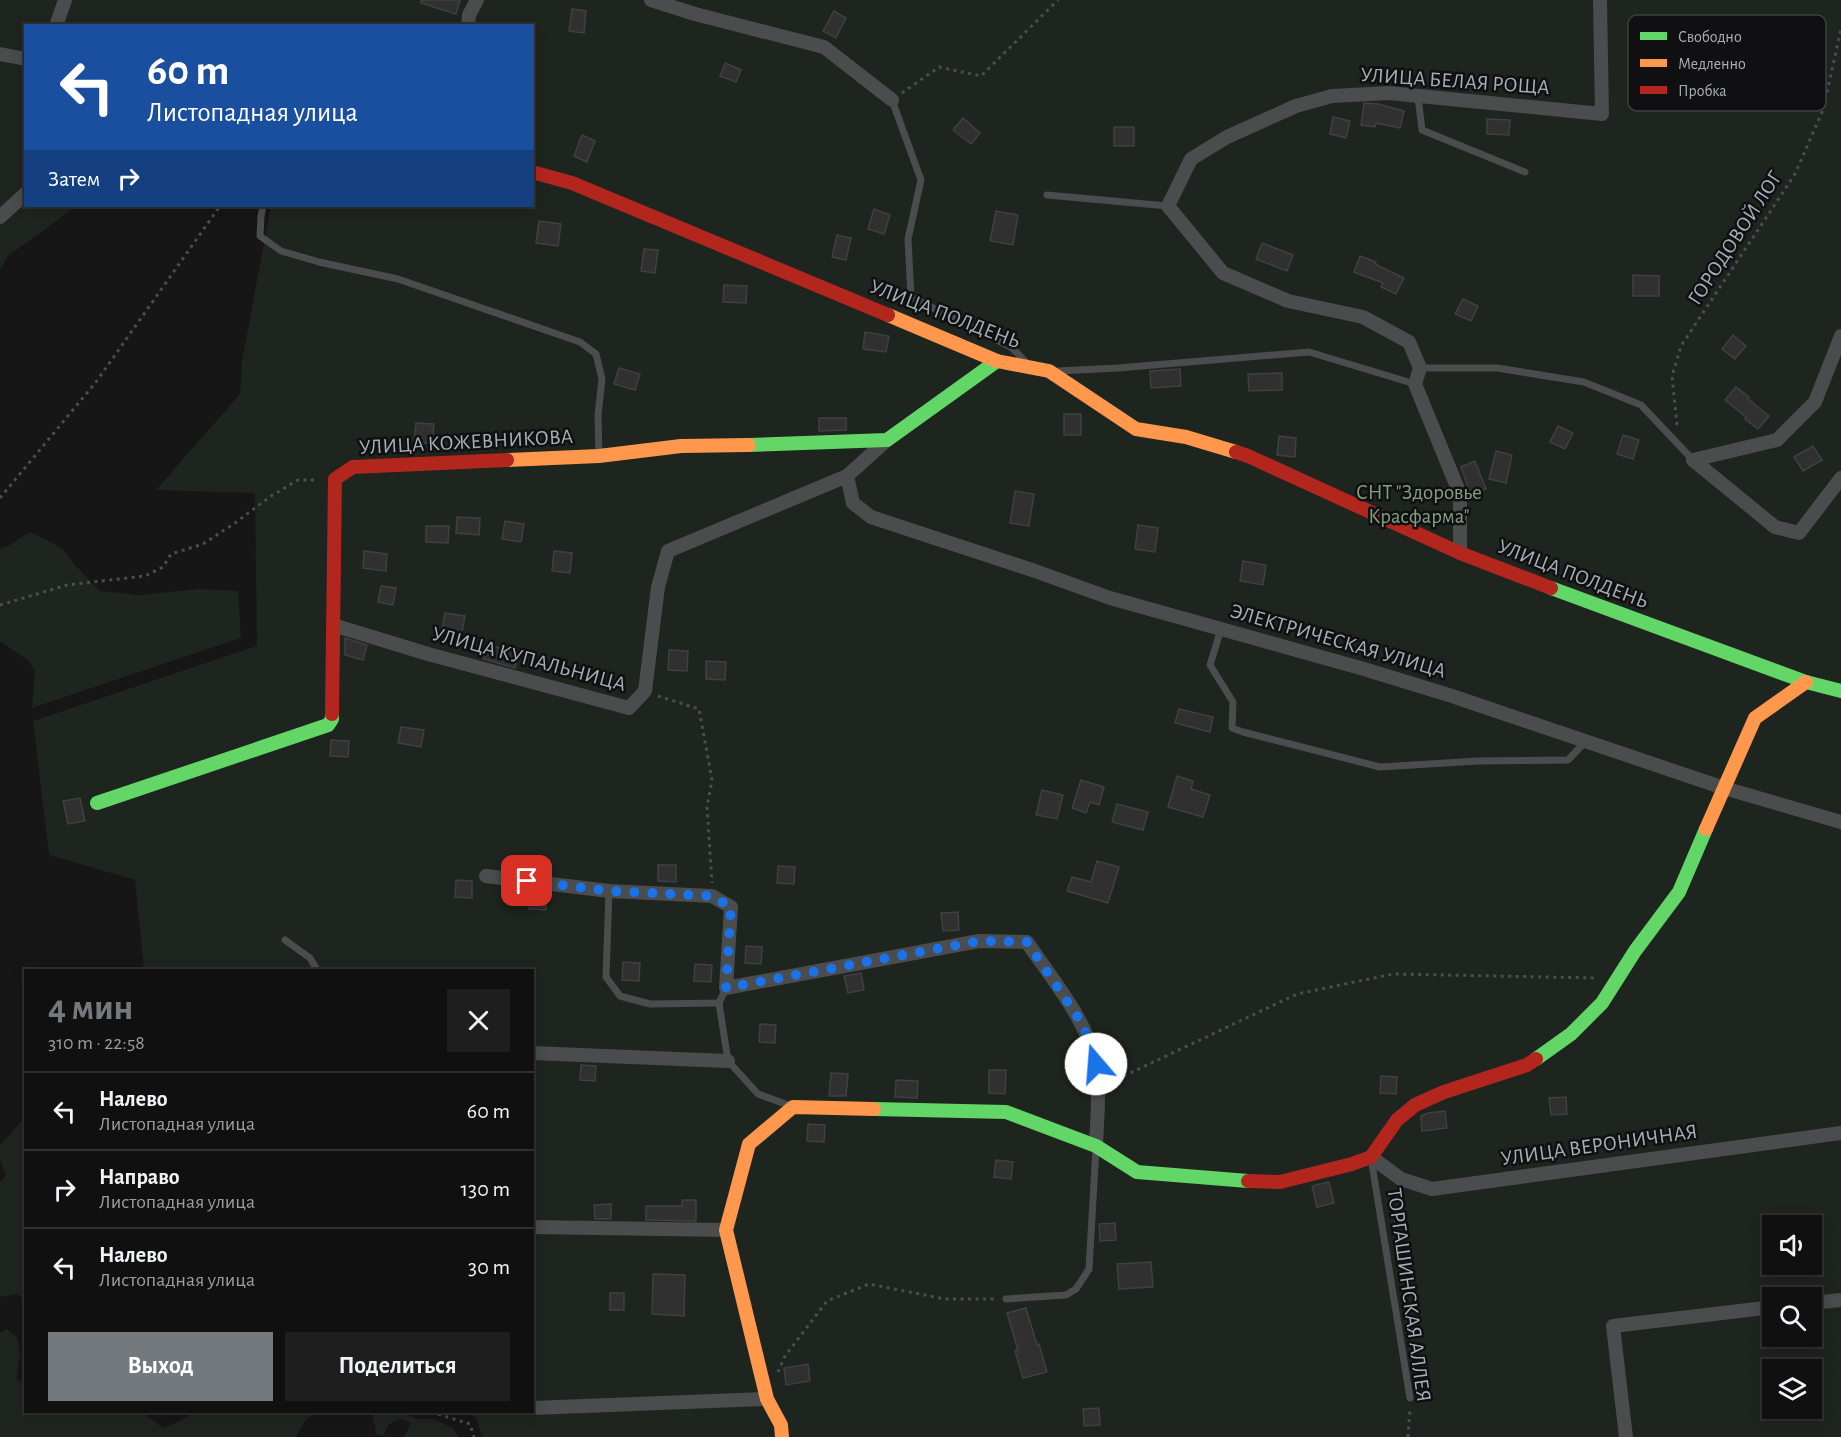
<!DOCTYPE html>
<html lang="ru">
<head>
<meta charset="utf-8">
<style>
  body { margin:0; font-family:"Alegreya Sans",sans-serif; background:#1e1e1e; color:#f1f3f6; height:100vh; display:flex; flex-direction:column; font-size:22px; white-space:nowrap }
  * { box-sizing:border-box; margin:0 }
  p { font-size:20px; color:#9c9d9f }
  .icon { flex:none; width:33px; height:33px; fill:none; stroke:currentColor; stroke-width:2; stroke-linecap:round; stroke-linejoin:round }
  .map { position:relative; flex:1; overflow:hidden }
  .panel { position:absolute; left:24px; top:969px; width:510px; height:444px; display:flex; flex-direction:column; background:#101010; border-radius:0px; box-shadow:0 3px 15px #0003,0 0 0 2px #303030 }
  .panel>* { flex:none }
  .guide { position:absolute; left:24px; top:24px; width:510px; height:183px; border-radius:0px; box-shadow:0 3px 15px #0003,0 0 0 2px #303030; background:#1a4fa0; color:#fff; overflow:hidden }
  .tools { position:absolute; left:1762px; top:1215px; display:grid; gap:12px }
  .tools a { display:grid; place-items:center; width:60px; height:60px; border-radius:0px; background:#101010; box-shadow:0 3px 15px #0003,0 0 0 2px #303030; font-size:30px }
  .pin { position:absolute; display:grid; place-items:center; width:51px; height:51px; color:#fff; margin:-26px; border-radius:12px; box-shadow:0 3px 9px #0006 }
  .me { position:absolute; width:66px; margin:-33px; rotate:342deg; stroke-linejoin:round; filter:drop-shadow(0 0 4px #0008) }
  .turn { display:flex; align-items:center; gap:21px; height:126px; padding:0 24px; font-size:27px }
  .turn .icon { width:78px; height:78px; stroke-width:2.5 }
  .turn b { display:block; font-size:42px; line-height:51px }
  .then { display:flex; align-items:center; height:57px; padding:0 24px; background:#0003; gap:12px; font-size:22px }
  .round { display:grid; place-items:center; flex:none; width:63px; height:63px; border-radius:0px; background:#1e1e1e }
  .summary { display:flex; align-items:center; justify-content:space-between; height:102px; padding:0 24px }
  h1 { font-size:36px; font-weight:700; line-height:45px; color:#74797e }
  .button { display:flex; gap:12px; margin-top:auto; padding:12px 24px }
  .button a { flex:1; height:69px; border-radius:0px; background:#74797e; color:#fff; font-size:24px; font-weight:700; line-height:69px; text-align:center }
  .button a+a { background:#1e1e1e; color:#f1f3f6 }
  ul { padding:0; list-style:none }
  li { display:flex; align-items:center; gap:18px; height:78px; padding:0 24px; border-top:2px solid #303030 }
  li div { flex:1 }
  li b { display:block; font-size:22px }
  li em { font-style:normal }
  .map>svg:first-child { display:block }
  .green { fill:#1e241e; fill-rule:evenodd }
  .building { fill:#303031; stroke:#3e4042; stroke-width:1.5 }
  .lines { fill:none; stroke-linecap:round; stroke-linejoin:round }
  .path { stroke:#4c4d50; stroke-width:3; stroke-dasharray:3 4.5; stroke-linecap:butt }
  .lane { stroke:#4a4c4e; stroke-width:7 }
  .street { stroke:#4a4c4e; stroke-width:14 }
  .fast { stroke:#63d668; stroke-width:14 }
  .slow { stroke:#ff974d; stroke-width:14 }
  .jam { stroke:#b3261e; stroke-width:14 }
  .route { stroke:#1a73e8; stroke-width:10; stroke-dasharray:0 18 }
  .labels { text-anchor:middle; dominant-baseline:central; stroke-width:5; stroke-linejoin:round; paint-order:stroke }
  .street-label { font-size:21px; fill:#a7afb6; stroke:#101012 }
  .park-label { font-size:21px; fill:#83a17f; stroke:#101012 }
  .key { fill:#101012; stroke:#3d4043; stroke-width:1.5 }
  .key-label { font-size:16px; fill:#a7afb6 }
</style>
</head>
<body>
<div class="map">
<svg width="1841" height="1437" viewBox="0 0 1841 1437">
  <rect width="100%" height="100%" fill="#161616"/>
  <g class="green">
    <path d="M0,0H1841V1437H482L476,1417L456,1412H532V970H144L135,880L49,855L33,721L257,646L255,493L156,490L240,394L242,361L271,206H532V26H26V206H77L8,256L0,270ZM1773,1226H1812V1264H1773ZM1773,1298H1812V1336H1773ZM1773,1370H1812V1408H1773Z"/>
    <polygon points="30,532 62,548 74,564 100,591 139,595 198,589 238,591 241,638 32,708 35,671 28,660 0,641 0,548 8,546"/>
    <polygon points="24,1118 25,1299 16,1294 0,1297 0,1182 6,1176 0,1158 0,1145"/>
    <polygon points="7,1329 18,1338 20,1354 17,1379 25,1385 26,1412 150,1412 147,1416 163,1428 180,1421 194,1412 317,1412 306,1420 295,1437 0,1437 0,1333"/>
    <path d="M371,1412H400L417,1419H434L454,1429L458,1437H404L411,1423L400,1419L389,1424L383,1436L375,1434C377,1425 372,1420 371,1412Z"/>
  </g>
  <g class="building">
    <polygon points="421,0 460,0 456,14 421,3"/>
    <polygon points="572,9 586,11 584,33 569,31"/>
    <polygon points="834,11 846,18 836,38 823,31"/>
    <polygon points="725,63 741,70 736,82 720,76"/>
    <polygon points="1364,103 1378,104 1404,111 1400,128 1376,123 1375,127 1361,125"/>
    <polygon points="1333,117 1350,121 1346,138 1330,134"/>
    <polygon points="963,118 980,133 971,144 953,130"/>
    <polygon points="1487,119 1510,120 1509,135 1487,134"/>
    <rect x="1114" y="127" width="20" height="19"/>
    <polygon points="582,135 595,141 587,162 574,156"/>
    <polygon points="874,209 890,215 884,234 868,229"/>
    <polygon points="996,211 1018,215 1013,245 990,241"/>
    <polygon points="539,221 561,224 558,246 536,243"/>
    <polygon points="837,235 851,238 846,260 832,257"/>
    <polygon points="1262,243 1293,255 1287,271 1256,259"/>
    <polygon points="644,249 658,250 655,273 641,271"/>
    <polygon points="1360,256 1376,262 1375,264 1404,278 1396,294 1381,287 1383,283 1354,272"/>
    <polygon points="1633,275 1659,276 1659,296 1633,296"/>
    <polygon points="724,285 747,286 746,303 723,302"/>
    <polygon points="1463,299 1478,306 1471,321 1455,314"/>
    <polygon points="865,332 889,336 886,352 863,349"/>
    <polygon points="1733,335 1746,346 1735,359 1722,349"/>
    <polygon points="619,368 640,374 635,390 614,384"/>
    <polygon points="1180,369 1181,386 1151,388 1150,371"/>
    <polygon points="1282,373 1282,390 1249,391 1248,374"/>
    <polygon points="1736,387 1749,397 1748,399 1769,416 1758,429 1745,419 1746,417 1725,400"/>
    <rect x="1064" y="414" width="17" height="21"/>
    <polygon points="819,418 846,418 846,430 819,431"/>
    <polygon points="416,423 434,424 432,444 414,442"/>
    <polygon points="1558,426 1573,433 1565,449 1550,442"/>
    <polygon points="1623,435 1639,440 1633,459 1617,454"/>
    <polygon points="1279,436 1296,438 1295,457 1277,455"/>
    <polygon points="1813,446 1822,460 1803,471 1794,457"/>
    <polygon points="1496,451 1512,455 1506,483 1489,479"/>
    <polygon points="1475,461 1486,489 1471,495 1461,467"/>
    <polygon points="1015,491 1034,494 1029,526 1010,523"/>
    <polygon points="457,517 480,518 479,535 456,533"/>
    <polygon points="505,521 524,524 521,542 502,539"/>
    <polygon points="1138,525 1158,528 1155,552 1135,549"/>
    <polygon points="426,526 449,526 448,543 426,542"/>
    <polygon points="364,551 387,554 386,571 363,568"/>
    <polygon points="554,551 572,553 570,573 552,571"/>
    <polygon points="1243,561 1266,565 1263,585 1240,581"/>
    <polygon points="381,586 396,588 393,605 378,602"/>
    <polygon points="445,613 465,616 462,632 442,629"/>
    <polygon points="345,638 367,645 363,660 345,655"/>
    <polygon points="486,645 519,652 515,668 483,659"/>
    <polygon points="669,650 688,651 687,671 668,670"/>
    <polygon points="706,661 726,662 725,680 706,679"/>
    <polygon points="1179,709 1213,717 1210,732 1175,723"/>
    <polygon points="401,727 424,730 421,747 398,743"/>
    <polygon points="331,740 349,741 348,757 330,756"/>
    <polygon points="1177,776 1193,781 1191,789 1210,795 1203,817 1168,807"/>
    <polygon points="1081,780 1104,787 1099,805 1090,802 1086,813 1072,808"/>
    <polygon points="1042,790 1063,795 1057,819 1036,815"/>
    <polygon points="80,798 85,821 68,824 63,801"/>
    <polygon points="1117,804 1148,812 1143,830 1112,822"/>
    <polygon points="1097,861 1119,867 1108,903 1067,891 1072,877 1091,882"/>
    <polygon points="658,865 676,865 676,882 658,881"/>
    <polygon points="778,866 795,867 794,884 777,883"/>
    <polygon points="456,880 472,881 472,898 455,897"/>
    <polygon points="529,892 546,892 546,910 529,909"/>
    <polygon points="958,912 959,930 943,931 941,913"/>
    <polygon points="746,946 762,947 761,964 745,963"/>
    <polygon points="623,962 640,963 639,981 622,980"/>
    <polygon points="695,964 712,965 711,982 694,981"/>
    <polygon points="861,973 864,990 848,993 844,976"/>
    <polygon points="760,1024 776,1025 775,1043 759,1042"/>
    <polygon points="581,1065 596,1066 595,1081 580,1080"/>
    <polygon points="989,1070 1006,1070 1005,1094 989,1093"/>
    <polygon points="831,1073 848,1074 846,1096 829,1096"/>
    <polygon points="1381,1076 1397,1077 1396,1094 1380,1093"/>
    <polygon points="896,1080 918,1081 917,1098 895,1097"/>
    <polygon points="1566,1097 1567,1114 1551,1115 1549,1098"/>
    <polygon points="1445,1111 1447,1128 1422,1131 1421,1116 1428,1113"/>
    <polygon points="808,1124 825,1125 824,1142 807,1141"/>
    <polygon points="996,1160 1013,1162 1011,1179 994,1177"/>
    <polygon points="1329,1182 1334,1203 1317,1207 1312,1186"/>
    <polygon points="682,1200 696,1200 696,1221 646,1220 646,1206 682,1206"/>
    <polygon points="611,1204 611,1219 595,1219 594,1205"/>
    <polygon points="1115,1223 1116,1240 1100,1241 1099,1224"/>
    <polygon points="1151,1262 1153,1287 1119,1289 1117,1264"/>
    <polygon points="653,1274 685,1275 684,1316 652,1314"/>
    <rect x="610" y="1293" width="14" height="17"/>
    <polygon points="1026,1308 1037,1345 1039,1344 1047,1372 1023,1378 1015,1351 1018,1350 1007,1313"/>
    <polygon points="808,1364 810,1381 786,1385 784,1368"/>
    <polygon points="1099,1408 1100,1425 1084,1426 1083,1409"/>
  </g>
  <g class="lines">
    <g class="path">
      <polyline points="902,93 939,67 981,76 1058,0"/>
      <polyline points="1677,425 1672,376 1681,346 1795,174 1823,110 1841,29"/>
      <polyline points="0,498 96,382 220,206"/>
      <polyline points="0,605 67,585 145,576 163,567 171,554 203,544 235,523 271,496 298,480 318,480"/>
      <polyline points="658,696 699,709 712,780 707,807 712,883"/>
      <polyline points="1111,1084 1124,1076 1297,994 1393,974 1598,978"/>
      <polyline points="778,1372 785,1356 827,1301 869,1284 945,1299 995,1299"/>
      <polyline points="431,1412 470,1424 474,1437"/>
      <polyline points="1408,1437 1410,1409"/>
    </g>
    <g class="lane">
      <polyline points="1418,97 1422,130 1525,172"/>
      <polyline points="892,100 921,180 908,239 911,297 1011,347 1025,361"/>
      <polyline points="1047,195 1168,206"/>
      <polyline points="263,206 261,216 260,236 281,251 319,262 398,279 580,342 596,354 602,379 598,415 599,455"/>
      <polyline points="1420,368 1497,368 1584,382 1641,405 1693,460"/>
      <polyline points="1058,371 1118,368 1309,352 1415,384"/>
      <polyline points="1221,629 1210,665 1233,702 1232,728 1243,732 1380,767 1478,761 1568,760 1586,741"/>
      <polyline points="609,891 606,977 620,996 650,1004 719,1003"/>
      <polyline points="285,940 310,958 317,970"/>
      <polyline points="726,988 719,1003 728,1061 758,1094 791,1106"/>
      <polyline points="1371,1158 1410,1398"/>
      <polyline points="1006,1299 1066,1295 1076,1289 1089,1269 1096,1148"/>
    </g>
    <g class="street">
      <polyline points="651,0 695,14 824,47 892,100"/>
      <polyline points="56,26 65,0"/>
      <polyline points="468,26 469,15 477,0"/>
      <polyline points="0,54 26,59"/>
      <polyline points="0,217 26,193"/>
      <polyline points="1693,460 1777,440 1815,402 1841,336"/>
      <polyline points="1693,460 1775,527 1799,533 1841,478"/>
      <polyline points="847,476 853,503 871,517 1035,571 1110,598 1364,669 1452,696 1724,788 1841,822"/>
      <polyline points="1460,553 1460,494 1415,384 1420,368 1409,342 1363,317 1288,301 1223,273 1168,206 1191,159 1227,137 1296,106 1332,96 1389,93 1602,114 1600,0"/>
      <polyline points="333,625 428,654 629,708 645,691 658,587 668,551 847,476 887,440"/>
      <path d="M486,876L609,891L712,896L731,907L726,988L979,941L1027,942C1051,978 1090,1023 1096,1067C1100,1093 1097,1119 1096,1146"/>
      <polyline points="532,1053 728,1061"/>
      <polyline points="1371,1157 1401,1179 1432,1189 1841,1133"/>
      <polyline points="532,1227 726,1230"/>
      <polyline points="1812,1303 1841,1300"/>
      <polyline points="532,1408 767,1399"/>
      <polyline points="1626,1437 1613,1326 1773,1307"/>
    </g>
    <g class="fast">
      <polyline points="749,445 887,440 997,361"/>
      <polyline points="1551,588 1806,682 1841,691"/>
      <polyline points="97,803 328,725 332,719 332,714"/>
      <polyline points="1536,1059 1571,1034 1602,1003 1635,951 1679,892 1706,829"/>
      <polyline points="874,1109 1006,1112 1096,1146 1137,1172 1248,1181"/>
    </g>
    <g class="slow">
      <polyline points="888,315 997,361 1049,371 1136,429 1186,437 1236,452"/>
      <polyline points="507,460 599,456 681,446 749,445"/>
      <polyline points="1706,829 1755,718 1806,682"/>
      <polyline points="782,1437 781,1425 767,1399 726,1230 749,1144 793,1107 874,1109"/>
    </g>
    <g class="jam">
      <polyline points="532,172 572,183 888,315"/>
      <polyline points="1236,452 1248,456 1460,553 1551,588"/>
      <polyline points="332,714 335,479 353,467 507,460"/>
      <polyline points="1248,1181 1280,1182 1352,1164 1371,1157 1397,1120 1415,1105 1444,1092 1527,1065 1536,1059"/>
    </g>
  </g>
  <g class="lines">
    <polyline class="route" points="527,881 609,891 712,896 731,907 726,988 979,941 1027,942 1083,1025 1096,1064"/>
  </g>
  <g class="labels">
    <g class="street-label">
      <text transform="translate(1455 81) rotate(4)">УЛИЦА БЕЛАЯ РОЩА</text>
      <text transform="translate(1735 238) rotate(-57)">ГОРОДОВОЙ ЛОГ</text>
      <text transform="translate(945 314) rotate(21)">УЛИЦА ПОЛДЕНЬ</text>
      <text transform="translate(466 442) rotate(-3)">УЛИЦА КОЖЕВНИКОВА</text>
      <text transform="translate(1573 574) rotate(21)">УЛИЦА ПОЛДЕНЬ</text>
      <text transform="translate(1338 641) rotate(16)">ЭЛЕКТРИЧЕСКАЯ УЛИЦА</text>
      <text transform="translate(529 659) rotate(15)">УЛИЦА КУПАЛЬНИЦА</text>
      <text transform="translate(1599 1145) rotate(-8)">УЛИЦА ВЕРОНИЧНАЯ</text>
      <text transform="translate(1409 1295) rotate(82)">ТОРГАШИНСКАЯ АЛЛЕЯ</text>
    </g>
    <g class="park-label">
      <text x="1419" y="492">СНТ "Здоровье<tspan x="1419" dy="24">Красфарма"</tspan></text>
    </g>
  </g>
  <rect x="1628" y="15" width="198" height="96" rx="9" class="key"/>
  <rect x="1640" y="32" width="27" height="8" fill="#63d668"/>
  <rect x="1640" y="59" width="27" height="8" fill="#ff974d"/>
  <rect x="1640" y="86" width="27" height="8" fill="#b3261e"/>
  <g class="key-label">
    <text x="1678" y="42">Свободно</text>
    <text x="1678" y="69">Медленно</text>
    <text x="1678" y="96">Пробка</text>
  </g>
</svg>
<div class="tools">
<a><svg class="icon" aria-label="sound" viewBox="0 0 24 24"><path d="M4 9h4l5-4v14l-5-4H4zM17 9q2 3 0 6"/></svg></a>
<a><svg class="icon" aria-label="search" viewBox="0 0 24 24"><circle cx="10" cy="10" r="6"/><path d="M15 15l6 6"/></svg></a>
<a><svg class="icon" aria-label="layers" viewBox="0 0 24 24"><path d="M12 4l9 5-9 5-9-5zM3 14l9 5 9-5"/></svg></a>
</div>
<div class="pin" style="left:527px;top:881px;background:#d93025"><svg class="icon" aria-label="arrive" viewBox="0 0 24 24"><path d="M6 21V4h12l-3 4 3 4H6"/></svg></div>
<svg class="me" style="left:1096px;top:1064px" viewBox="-20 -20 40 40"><circle r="19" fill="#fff"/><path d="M0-13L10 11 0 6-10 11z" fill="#1a73e8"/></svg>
<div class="guide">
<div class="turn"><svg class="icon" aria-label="left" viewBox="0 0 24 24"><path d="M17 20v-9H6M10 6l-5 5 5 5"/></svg><div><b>60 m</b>Листопадная улица</div></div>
<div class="then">Затем<svg class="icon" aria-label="right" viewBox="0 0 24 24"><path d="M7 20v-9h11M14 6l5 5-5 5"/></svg></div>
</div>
<section class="panel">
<div class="summary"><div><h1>4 мин</h1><p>310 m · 22:58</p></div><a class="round"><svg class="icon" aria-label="close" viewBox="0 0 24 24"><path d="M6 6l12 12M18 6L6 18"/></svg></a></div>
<ul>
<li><svg class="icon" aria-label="left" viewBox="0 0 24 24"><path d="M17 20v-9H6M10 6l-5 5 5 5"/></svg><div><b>Налево</b><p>Листопадная улица</p></div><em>60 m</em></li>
<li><svg class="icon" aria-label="right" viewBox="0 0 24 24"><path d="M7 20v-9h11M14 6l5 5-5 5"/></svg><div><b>Направо</b><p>Листопадная улица</p></div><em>130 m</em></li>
<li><svg class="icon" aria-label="left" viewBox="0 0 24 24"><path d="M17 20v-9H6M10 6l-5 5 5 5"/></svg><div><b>Налево</b><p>Листопадная улица</p></div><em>30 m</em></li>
</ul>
<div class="button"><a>Выход</a><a>Поделиться</a></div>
</section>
</div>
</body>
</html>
